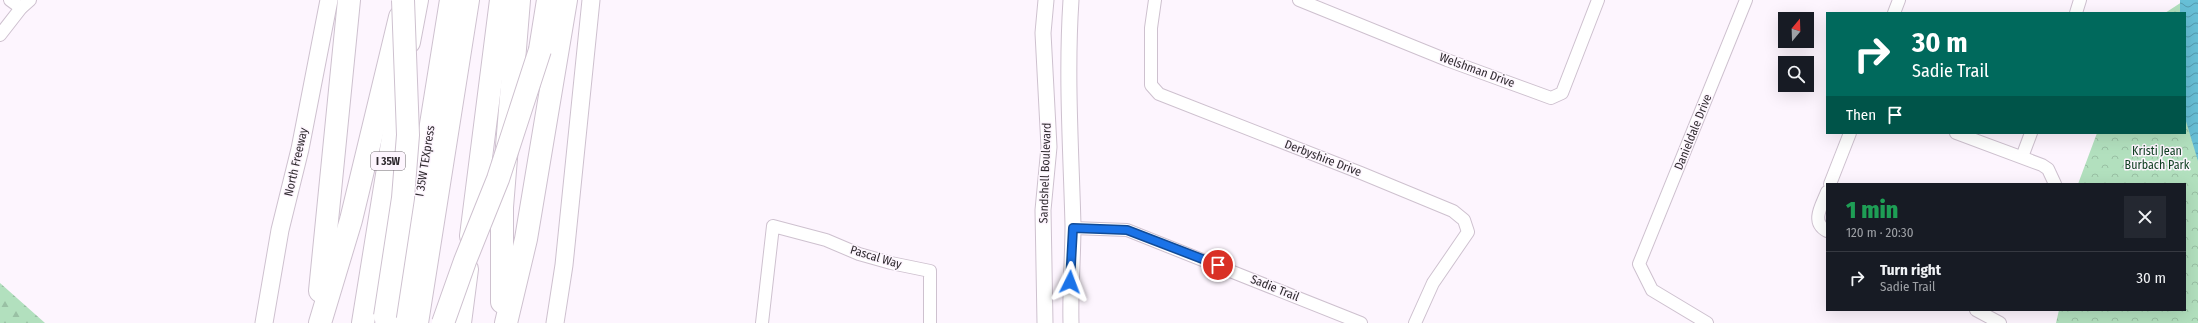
<!DOCTYPE html>
<html lang="en">
<head>
<meta charset="utf-8">
<style>
  body { margin:0; font-family:"Fira Sans Condensed",sans-serif; background:#242831; color:#f1f3f6; height:100vh; display:flex; flex-direction:column; font-size:15px; white-space:nowrap }
  * { box-sizing:border-box; margin:0 }
  p { font-size:13px; color:#9ea1a6 }
  .icon { flex:none; width:22px; height:22px; fill:none; stroke:currentColor; stroke-width:2; stroke-linecap:round; stroke-linejoin:round }
  .map { position:relative; flex:1; overflow:hidden }
  .details { position:absolute; left:1826px; top:183px; width:360px; height:128px; display:flex; flex-direction:column; background:#171b24; border-radius:0px; box-shadow:0 4px 16px #0002 }
  .details>* { flex:none }
  .banner { position:absolute; left:1826px; top:12px; width:360px; height:122px; border-radius:0px; box-shadow:0 4px 16px #0002; background:#00695c; color:#fff; overflow:hidden }
  .needle { width:26px; rotate:19deg }
  .controls { position:absolute; left:1778px; top:12px; display:grid; gap:8px }
  .controls a { display:grid; place-items:center; width:36px; height:36px; border-radius:0px; background:#171b24; box-shadow:0 4px 16px #0002; font-size:20px }
  .pin { position:absolute; display:grid; place-items:center; width:34px; height:34px; color:#fff; margin:-17px; border:2px solid #fff; border-radius:50%; box-shadow:0 1px 4px #0007 }
  .me { position:absolute; width:44px; margin:-22px; rotate:3deg; stroke-linejoin:round; filter:drop-shadow(0 0 3px #0008) }
  .turn { display:flex; align-items:center; gap:14px; height:84px; padding:0 20px; font-size:18px }
  .turn .icon { width:52px; height:52px; stroke-width:2.5 }
  .turn b { display:block; font-size:28px; line-height:34px }
  .then { display:flex; align-items:center; height:38px; padding:0 20px; background:#0003; gap:8px; font-size:15px }
  .round { display:grid; place-items:center; flex:none; width:42px; height:42px; border-radius:0px; background:#242831 }
  .summary { display:flex; align-items:center; justify-content:space-between; height:68px; padding:0 20px }
  h1 { font-size:24px; font-weight:800; line-height:30px; color:#1e9e55 }
  ul { padding:0; list-style:none }
  li { display:flex; align-items:center; gap:12px; height:52px; padding:0 20px; border-top:1px solid #363941 }
  li div { flex:1 }
  li b { display:block; font-size:15px }
  li em { font-style:normal }
  .map>svg:first-child { display:block }
  .forest { fill:url(#forest-firs) }
  .park { fill:url(#park-crowns) }
  .water { fill:url(#water-waves) }
  .lines { fill:none; stroke-linecap:round; stroke-linejoin:round }
  .minor-casing { stroke:#cec1cf; stroke-width:14 }
  .tertiary-casing { stroke:#cec1cf; stroke-width:17 }
  .secondary-casing { stroke:#cec1cf; stroke-width:19 }
  .motorway-casing { stroke:#cec1cf; stroke-width:24 }
  .minor { stroke:#fff; stroke-width:12 }
  .tertiary { stroke:#fff; stroke-width:15 }
  .secondary { stroke:#fff; stroke-width:17 }
  .motorway { stroke:#fff; stroke-width:22 }
  .motorway-bridge-casing { stroke:#cec1cf; stroke-width:24; stroke-linecap:butt }
  .motorway-bridge { stroke:#fff; stroke-width:22 }
  .route-casing { stroke:#114b97; stroke-width:10 }
  .route { stroke:#1a73e8; stroke-width:7 }
  .labels { text-anchor:middle; dominant-baseline:central; stroke-width:3; stroke-linejoin:round; paint-order:stroke }
  .shield { fill:#fdf5fe; stroke:#6d676d; stroke-width:1 }
  .shield-label { font-size:11px; font-weight:bold; fill:#2f2a2f }
  .street-label { font-size:12px; fill:#2f2a2f; stroke:#fdf5fe }
  .park-label { font-size:12px; fill:#114023; stroke:#fdf5fe }
</style>
</head>
<body>
<div class="map">
<svg width="2198" height="323" viewBox="0 0 2198 323">
  <defs>
    <pattern id="forest-firs" width="22" height="20" patternUnits="userSpaceOnUse"><rect width="22" height="20" fill="#b2e0be"/><path d="M5 1l3.5 6h-7zM16 11l3.5 6h-7z" fill="#99c0a4"/></pattern>
    <pattern id="park-crowns" width="20" height="18" patternUnits="userSpaceOnUse"><rect width="20" height="18" fill="#b2e0be"/><path d="M2 6a3 3 0 1 1 6 0M12 15a3 3 0 1 1 6 0" fill="none" stroke="#99c0a4"/></pattern>
    <pattern id="water-waves" width="16" height="10" patternUnits="userSpaceOnUse"><rect width="16" height="10" fill="#67bfd6"/><path d="M0 5q4-4 8 0t8 0" fill="none" stroke="#559bae"/></pattern>
  </defs>
  <rect width="100%" height="100%" fill="#fdf5fe"/>
  <polygon class="forest" points="0,283 45,323 0,323"/>
  <polygon class="park" points="2185,0 2198,0 2198,323 2056,323 2059,310 2185,310 2185,184 2078,184 2097,133 2185,133 2185,13 2165,13"/>
  <polygon class="water" points="2180,0 2198,0 2198,161 2185,118 2185,13 2180,13"/>
  <g class="lines">
    <g class="minor-casing">
      <g id="minor">
        <polyline points="10,0 21,8"/>
        <polyline points="1155,0 1151,28 1151,85 1159,94 1361,173 1453,211 1464,220 1468,232 1433,283 1415,323"/>
        <polyline points="1299,0 1447,60 1551,98 1562,93 1598,0"/>
        <polyline points="1894,13 1899,0"/>
        <polyline points="2076,13 2080,0"/>
        <polyline points="0,35 21,8 30,0"/>
        <polyline points="1956,133 2042,165 2048,169 2055,184"/>
        <polyline points="2022,157 2031,133"/>
        <polyline points="1830,184 1850,133"/>
        <path d="M1827,192C1822,205 1810,222 1827,231"/>
        <polyline points="1073,228 1127,230 1361,323"/>
        <polyline points="1976,310 2000,323"/>
        <polyline points="762,323 773,226 826,240 859,254 891,263 930,271 930,323"/>
        <polyline points="1707,323 1652,290 1639,264 1746,0"/>
      </g>
    </g>
    <g class="tertiary-casing">
      <g id="tertiary">
        <path d="M1071,0C1066,75 1071,150 1073,225C1073,258 1070,290 1071,323"/>
        <polyline points="1045,323 1043,210 1049,147 1043,33 1046,0"/>
      </g>
    </g>
    <g class="secondary-casing">
      <g id="secondary">
        <polyline points="264,323 280,230 300,149 329,0"/>
        <polyline points="555,323 564,265 591,0"/>
      </g>
    </g>
    <g class="motorway-casing">
      <g id="motorway">
        <polyline points="409,42 417,0"/>
        <polyline points="540,50 548,0"/>
        <polyline points="471,236 501,0"/>
        <polyline points="320,291 349,0"/>
        <polyline points="502,302 502,207 519,0"/>
        <polyline points="320,323 351,220 400,17"/>
        <polyline points="363,323 402,82"/>
        <polyline points="399,323 451,0"/>
        <polyline points="417,323 468,0"/>
        <polyline points="460,323 467,269"/>
        <polyline points="506,323 526,239 566,0"/>
      </g>
    </g>
    <use href="#minor" class="minor"/>
    <use href="#tertiary" class="tertiary"/>
    <use href="#secondary" class="secondary"/>
    <use href="#motorway" class="motorway"/>
    <g class="motorway-bridge-casing">
      <g id="motorway-bridge">
        <polyline points="385,316 403,198 408,135 403,0"/>
        <polyline points="443,323 465,261 498,179 540,50"/>
      </g>
    </g>
    <use href="#motorway-bridge" class="motorway-bridge"/>
  </g>
  <g class="lines">
    <g class="route-casing">
      <polyline id="route" points="1070,282 1073,228 1127,230 1218,265"/>
    </g>
    <use href="#route" class="route"/>
  </g>
  <g class="labels">
    <rect class="shield" x="371" y="152" width="34" height="18" rx="3"/>
    <g class="shield-label">
      <text x="388" y="161">I 35W</text>
    </g>
    <g class="street-label">
      <text transform="translate(1477 70) rotate(20)">Welshman Drive</text>
      <text transform="translate(1693 132) rotate(-68)">Danieldale Drive</text>
      <text transform="translate(1323 158) rotate(21)">Derbyshire Drive</text>
      <text transform="translate(425 161) rotate(-81)">I 35W TEXpress</text>
      <text transform="translate(296 162) rotate(-77)">North Freeway</text>
      <text transform="translate(1045 173) rotate(-88)">Sandshell Boulevard</text>
      <text transform="translate(876 257) rotate(17)">Pascal Way</text>
      <text transform="translate(1275 288) rotate(22)">Sadie Trail</text>
    </g>
    <g class="park-label">
      <text x="2157" y="151">Kristi Jean<tspan x="2157" dy="14">Burbach Park</tspan></text>
    </g>
  </g>
</svg>
<div class="controls">
<a><svg class="needle" viewBox="-14 -14 28 28"><path d="M0-13l5 13h-10z" fill="#e53935"/><path d="M0 13l5-13h-10z" fill="#9ea1a6"/></svg></a>
<a><svg class="icon" aria-label="search" viewBox="0 0 24 24"><circle cx="10" cy="10" r="6"/><path d="M15 15l6 6"/></svg></a>
</div>
<div class="pin" style="left:1218px;top:265px;background:#d93025"><svg class="icon" aria-label="arrive" viewBox="0 0 24 24"><path d="M6 21V4h12l-3 4 3 4H6"/></svg></div>
<svg class="me" style="left:1070px;top:282px" viewBox="-20 -20 40 40"><path d="M0-17L14 15 0 8-14 15z" fill="#1a73e8" stroke="#fff" stroke-width="4"/></svg>
<div class="banner">
<div class="turn"><svg class="icon" aria-label="right" viewBox="0 0 24 24"><path d="M7 20v-9h11M14 6l5 5-5 5"/></svg><div><b>30 m</b>Sadie Trail</div></div>
<div class="then">Then<svg class="icon" aria-label="arrive" viewBox="0 0 24 24"><path d="M6 21V4h12l-3 4 3 4H6"/></svg></div>
</div>
<section class="details">
<div class="summary"><div><h1>1 min</h1><p>120 m · 20:30</p></div><a class="round"><svg class="icon" aria-label="close" viewBox="0 0 24 24"><path d="M6 6l12 12M18 6L6 18"/></svg></a></div>
<ul>
<li><svg class="icon" aria-label="right" viewBox="0 0 24 24"><path d="M7 20v-9h11M14 6l5 5-5 5"/></svg><div><b>Turn right</b><p>Sadie Trail</p></div><em>30 m</em></li>
</ul>
</section>
</div>
</body>
</html>
